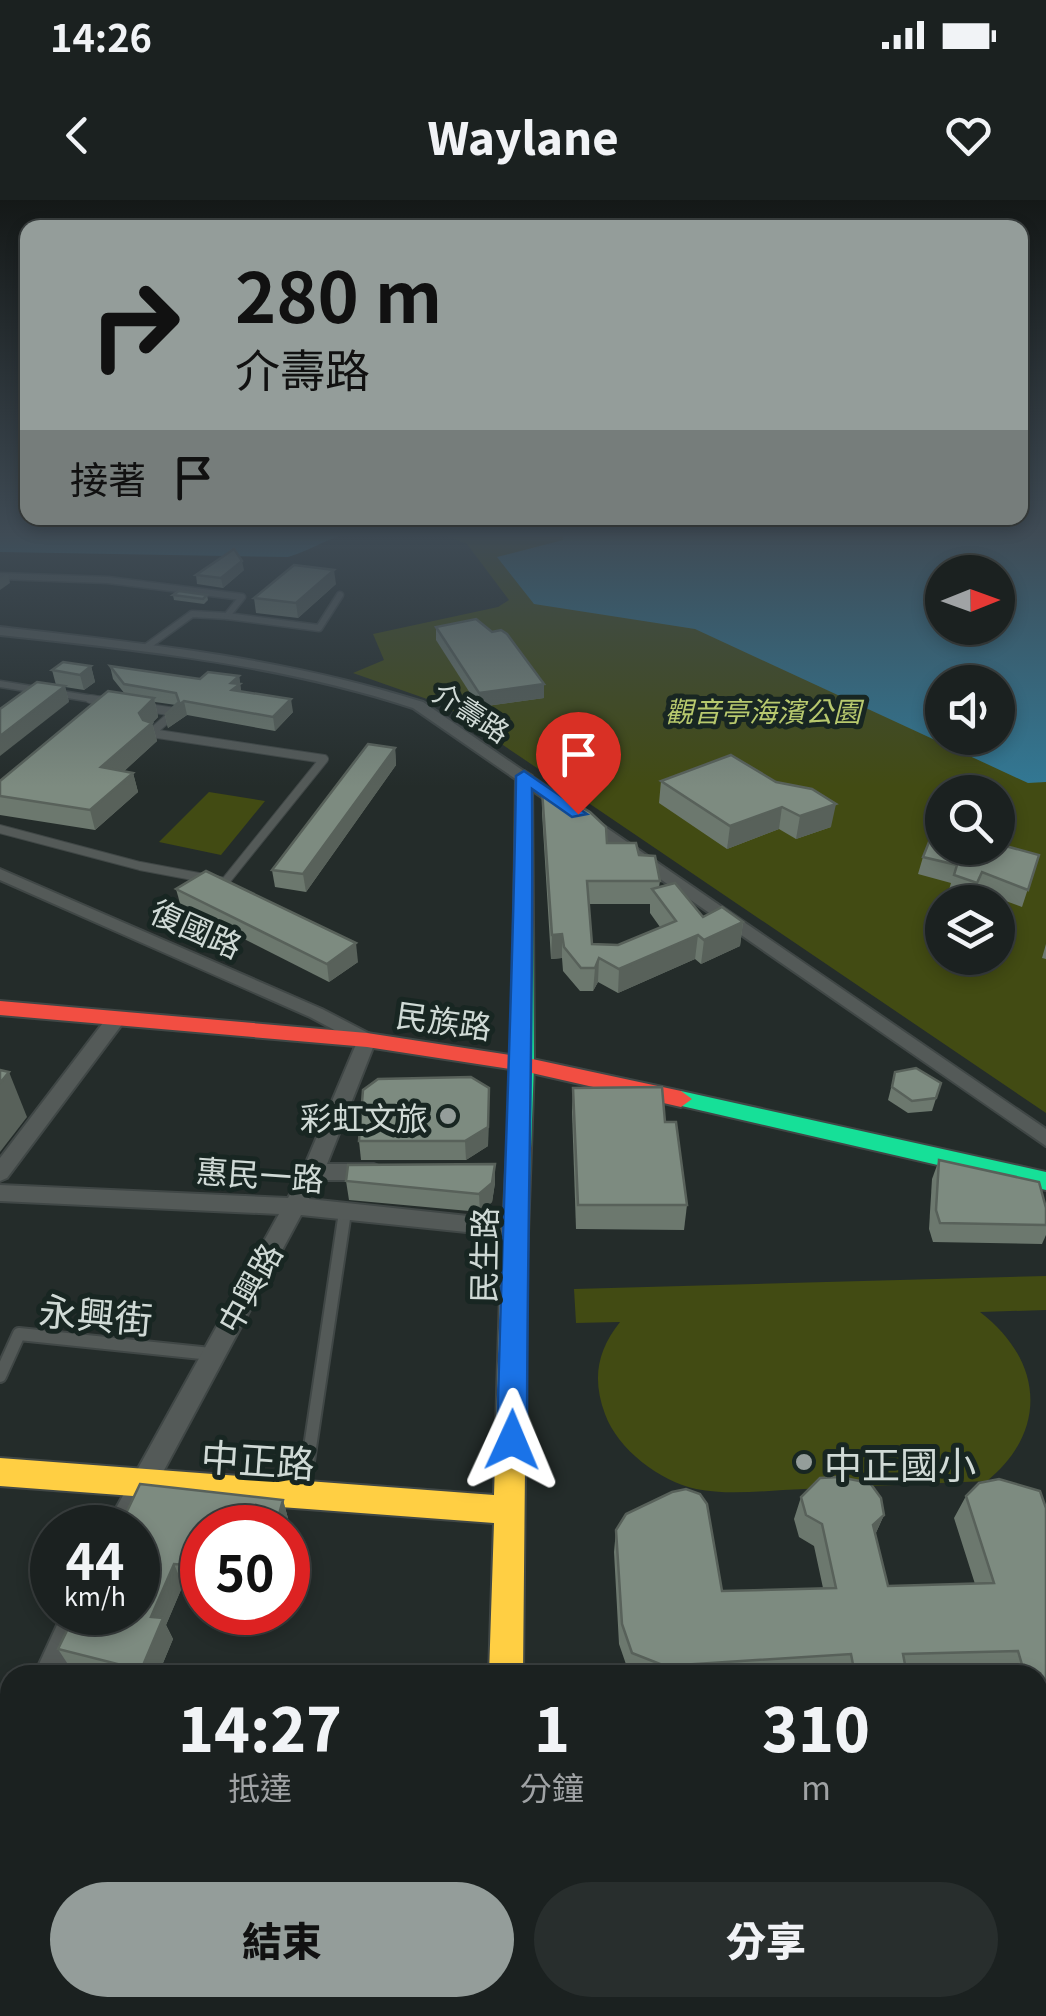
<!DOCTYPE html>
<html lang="zh-TW">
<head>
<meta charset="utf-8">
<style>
  body { margin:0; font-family:Georgia,"Noto Sans TC",serif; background:#282e2d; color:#f1f3f6; height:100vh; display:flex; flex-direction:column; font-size:38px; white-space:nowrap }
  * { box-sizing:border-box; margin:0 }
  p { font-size:32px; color:#a0a3a5 }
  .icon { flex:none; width:55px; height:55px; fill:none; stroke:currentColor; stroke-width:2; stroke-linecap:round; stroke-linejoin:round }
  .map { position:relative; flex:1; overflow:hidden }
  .drawer { position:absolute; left:0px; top:1465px; width:1048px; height:352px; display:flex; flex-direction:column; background:#1b2120; border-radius:30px 30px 0 0; box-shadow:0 5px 15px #0003,0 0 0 2px #393e3e }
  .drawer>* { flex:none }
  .banner { position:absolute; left:20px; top:20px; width:1008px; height:305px; border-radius:20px; box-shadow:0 5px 15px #0003,0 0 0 2px #393e3e; background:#949d9a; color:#111; overflow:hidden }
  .needle { width:65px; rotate:89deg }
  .buttons { position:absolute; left:925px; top:355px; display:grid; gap:20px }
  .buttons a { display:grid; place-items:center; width:90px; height:90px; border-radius:50%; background:#1b2120; box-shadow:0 5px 15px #0003,0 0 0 2px #393e3e; font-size:50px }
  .speed { position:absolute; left:30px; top:1305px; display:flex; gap:20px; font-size:50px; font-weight:700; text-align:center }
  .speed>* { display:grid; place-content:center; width:130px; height:130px; border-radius:50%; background:#1b2120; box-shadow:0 5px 15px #0003,0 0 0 2px #393e3e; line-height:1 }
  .speed small { font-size:25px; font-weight:400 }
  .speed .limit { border:15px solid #d22; background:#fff; color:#111 }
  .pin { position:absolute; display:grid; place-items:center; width:85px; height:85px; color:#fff; margin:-102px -42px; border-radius:50% 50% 50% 0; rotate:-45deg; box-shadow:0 0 10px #0007 }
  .pin .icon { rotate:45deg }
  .me { position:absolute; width:110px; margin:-55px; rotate:1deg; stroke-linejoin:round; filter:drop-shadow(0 0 8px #0008) }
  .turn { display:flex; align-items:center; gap:35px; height:210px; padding:0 50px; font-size:45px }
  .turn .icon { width:130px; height:130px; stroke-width:2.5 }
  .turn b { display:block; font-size:70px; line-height:85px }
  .then { display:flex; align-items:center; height:95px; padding:0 50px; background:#0003; gap:20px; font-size:38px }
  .eta { display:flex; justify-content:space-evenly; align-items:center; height:170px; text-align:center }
  .eta b { font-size:60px; font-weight:800; line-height:70px }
  .primary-button { display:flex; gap:20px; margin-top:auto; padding:20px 50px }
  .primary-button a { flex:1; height:115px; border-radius:60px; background:#949d9a; color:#111; font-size:40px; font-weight:800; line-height:115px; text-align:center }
  .primary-button a+a { background:#282e2d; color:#f1f3f6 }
  .status { display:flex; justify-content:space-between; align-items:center; height:70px; padding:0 50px; background:#1b2120; direction:ltr }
  .status svg { height:28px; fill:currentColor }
  header { display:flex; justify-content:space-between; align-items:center; height:130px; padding:0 50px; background:#1b2120; font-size:45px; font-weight:800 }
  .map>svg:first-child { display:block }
  .green { fill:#424b13; fill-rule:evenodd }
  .water { fill:#327894; fill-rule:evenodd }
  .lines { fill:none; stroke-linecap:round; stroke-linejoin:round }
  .lane-far2-casing { stroke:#404746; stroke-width:9 }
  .lane-far1-casing { stroke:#404746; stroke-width:10 }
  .lane-casing { stroke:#404746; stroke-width:16 }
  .street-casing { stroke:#404746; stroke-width:4 }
  .fast-casing { stroke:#404746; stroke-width:4 }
  .slow-casing { stroke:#404746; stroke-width:4 }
  .jam-casing { stroke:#404746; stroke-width:4 }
  .lane-far2 { stroke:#545a58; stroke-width:6 }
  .lane-far1 { stroke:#545a58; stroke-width:8 }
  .lane { stroke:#545a58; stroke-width:12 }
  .street { fill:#545a58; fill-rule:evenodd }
  .fast { fill:#16e098; fill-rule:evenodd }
  .slow { fill:#ffcf43; fill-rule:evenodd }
  .jam { fill:#f24e42; fill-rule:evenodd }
  .wall { fill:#6c786e; fill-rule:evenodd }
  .shaded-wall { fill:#58615a }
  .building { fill:#7d8b80; stroke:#58615a; stroke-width:2.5 }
  .route { fill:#1a73e8; stroke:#114b97; stroke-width:2.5 }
  .poi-dot { fill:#949d9a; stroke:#182622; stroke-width:4 }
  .labels { text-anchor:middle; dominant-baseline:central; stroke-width:10; stroke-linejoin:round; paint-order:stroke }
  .far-park-label { font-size:28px; font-style:italic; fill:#b8c96e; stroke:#182622 }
  .far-street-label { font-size:28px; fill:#d0dad6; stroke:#182622 }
  .street-label { font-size:32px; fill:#d0dad6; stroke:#182622 }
  .poi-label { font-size:32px; fill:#d0dad6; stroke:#182622; text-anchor:end }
  .near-street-label { font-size:38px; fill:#d0dad6; stroke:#182622 }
  .near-poi-label { font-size:38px; fill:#d0dad6; stroke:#182622; text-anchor:start }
</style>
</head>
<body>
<div class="status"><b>14:26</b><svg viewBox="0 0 49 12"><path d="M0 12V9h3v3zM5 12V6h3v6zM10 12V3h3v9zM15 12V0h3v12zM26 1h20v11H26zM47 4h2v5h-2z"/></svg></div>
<header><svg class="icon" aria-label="back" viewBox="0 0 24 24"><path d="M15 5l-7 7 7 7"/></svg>Waylane<svg class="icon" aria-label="heart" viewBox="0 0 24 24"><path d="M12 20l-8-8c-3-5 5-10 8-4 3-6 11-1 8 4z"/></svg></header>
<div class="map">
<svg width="1046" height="1816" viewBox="0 0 1046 1816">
  <rect width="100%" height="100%" fill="#242c2a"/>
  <g class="green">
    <path d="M1046,332V913L444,505L353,473L384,460L373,434L498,407L509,400L467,344L443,334ZM942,372H998V428H942ZM942,482H998V538H942ZM942,592H998V648H942ZM942,702H998V758H942Z"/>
    <polygon points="209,592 265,601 221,655 159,642"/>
    <path d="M1046,1076V1110L980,1112C1046,1163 1046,1233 987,1281C926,1284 865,1286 804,1289C769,1290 731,1296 696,1289C660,1281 618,1250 605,1214C592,1179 597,1151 620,1122L576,1123L574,1089Z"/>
  </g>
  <g class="water">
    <path d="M0,332H356C331,335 313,350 288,357L0,352Z"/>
    <path d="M579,332H1046V582L1028,583L695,429L534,404L497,357L563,340V336H579ZM942,372H998V428H942ZM942,482H998V538H942Z"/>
  </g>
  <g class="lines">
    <g class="lane-far2-casing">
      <g id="lane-far2">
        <polyline points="0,376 108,380 242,397 227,416 192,414 145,448"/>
        <polyline points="227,416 319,428 340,395"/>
        <polyline points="0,484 105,501"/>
      </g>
    </g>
    <g class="lane-far1-casing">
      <g id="lane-far1">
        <polyline points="90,499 111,502"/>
        <polyline points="0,629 140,666 225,682 324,559 151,533 175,512 142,507"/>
      </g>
    </g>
    <g class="lane-casing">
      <g id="lane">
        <polyline points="0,1176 19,1134 211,1154"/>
        <polyline points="304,1288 345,1012"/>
      </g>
    </g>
    <g class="street-casing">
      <g id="street">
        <path d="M0,427C143,443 285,458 423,502L1046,929V946L413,508C279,464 140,450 0,435Z"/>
        <polygon points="0,669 322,809 374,836 376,840 327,964 374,964 381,967 385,972 381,977 374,980 319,980 309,999 515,1021 523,1023 526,1029 523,1035 515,1037 301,1015 133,1328 105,1328 279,1014 0,1001 0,985 288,998 302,972 357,842 310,817 0,680"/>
        <polygon points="116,813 123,815 125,819 123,823 7,978 0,981 0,958 109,815"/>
        <polygon points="63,1412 92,1412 64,1475 34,1475"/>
        <polygon points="10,1541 10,1590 0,1594 0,1546"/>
        <polygon points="10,1791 10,1808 52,1808 56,1816 0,1816 0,1796"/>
      </g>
    </g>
    <g class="fast-casing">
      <g id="fast">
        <polygon points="524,571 532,576 534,864 527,1061 523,1068 514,1071 505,1068 501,1061 512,864 516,576"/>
        <polygon points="681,891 1046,972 1046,990 673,904 670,899 673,894"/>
      </g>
    </g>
    <g class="slow-casing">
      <g id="slow">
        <polygon points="514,1051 523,1054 527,1061 523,1475 489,1475 494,1323 0,1286 0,1258 494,1295 501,1061 505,1054"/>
        <polygon points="457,1808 497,1808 496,1816 456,1816"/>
      </g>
    </g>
    <g class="jam-casing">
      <g id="jam">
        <polygon points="0,801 367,833 523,857 681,891 692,899 681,907 523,871 367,847 0,815"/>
        <polygon points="1038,1679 1046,1681 1046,1719 1038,1717"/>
      </g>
    </g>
    <use href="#lane-far2" class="lane-far2"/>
    <use href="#lane-far1" class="lane-far1"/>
    <use href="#lane" class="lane"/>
    <use href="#street" class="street"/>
    <use href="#fast" class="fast"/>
    <use href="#slow" class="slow"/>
    <use href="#jam" class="jam"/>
  </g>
  <g class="wall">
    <polygon points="244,370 223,388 197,384 196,375"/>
    <polygon points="336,384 298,418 256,413 254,398"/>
    <polygon points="173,395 207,395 208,400 204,404 174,400"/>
    <polygon points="436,427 492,432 544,498 479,507 436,440"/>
    <polygon points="91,466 95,482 84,490 65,487 69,502 56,485 52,470"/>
    <polygon points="110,466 200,479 239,476 241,492 293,512 275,531 187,515 168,528 165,515 176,505 155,502 158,517 152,523 157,541 124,571 133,573 138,592 95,630 0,615 0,581 125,494 113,479"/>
    <polygon points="395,548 396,565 306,692 275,687 272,670"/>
    <polygon points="731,555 831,627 796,639 779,629 727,649 659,603 661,581"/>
    <path d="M542,590L607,643L639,655L660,681L659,687L703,717L743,722L740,746L701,764L695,759L618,793L598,782L593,791H580L563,771L562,758L551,759L542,613ZM589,704H650V713L660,727L618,745L592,744Z"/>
    <polygon points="1039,655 1022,707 976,690 972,700 948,693 951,683 918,674 923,657"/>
    <polygon points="176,689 358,762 329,782 181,707"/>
    <polygon points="1046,744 1046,759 1042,758"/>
    <polygon points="895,872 941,883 932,911 908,913 888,900"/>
    <polygon points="573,888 665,922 687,1005 684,1030 576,1029 572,912"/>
    <polygon points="489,907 488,946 466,960 361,960 359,941"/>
    <polygon points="939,960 1046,1025 1046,1035 1042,1044 933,1042 929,1029 932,979"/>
    <polygon points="495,964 495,983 492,1002 480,1012 349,1000 346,981"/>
    <polygon points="966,1296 1046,1308 1046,1617 1041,1617 1038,1606 1038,1475 1005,1475 1004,1471 907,1473 907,1475 842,1475 841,1474 821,1475 634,1475 629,1473 619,1444 614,1352 616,1330 722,1391 823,1388 814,1346 799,1337 794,1319 801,1297 884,1315 875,1335 888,1386 975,1384 954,1318"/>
    <polygon points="283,1300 289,1322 202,1328 202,1387 183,1385 166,1425 173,1439 158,1475 95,1475 71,1469 58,1449 138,1328"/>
    <polygon points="1038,1735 1046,1737 1046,1816 1023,1816 991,1808 1038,1808"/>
  </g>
  <g class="shaded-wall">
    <polygon points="242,361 244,370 223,388 221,378"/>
    <polygon points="334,370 336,384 298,418 296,403"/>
    <polygon points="8,374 10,383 0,390 0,378"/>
    <polygon points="91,466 95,482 84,490 80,475"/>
    <polygon points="239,476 242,497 235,503 231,483"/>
    <polygon points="544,484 544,498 479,507 479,493"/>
    <polygon points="65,486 69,502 0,556 0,536"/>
    <polygon points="154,498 158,517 152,523 157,541 107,587 101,567 139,513"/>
    <polygon points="291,499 293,512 275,531 273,517"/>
    <polygon points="184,501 187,515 168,528 165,515"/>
    <polygon points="395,548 396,565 306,692 303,674"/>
    <polygon points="133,573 138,592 95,630 90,610"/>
    <polygon points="836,604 831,627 796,639 800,616"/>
    <polygon points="782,607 779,629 727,649 730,626"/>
    <polygon points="743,722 740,746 701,764 704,740"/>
    <polygon points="562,734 562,758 551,759 552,735"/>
    <polygon points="698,735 695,759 618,793 619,769"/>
    <polygon points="356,743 358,762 329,782 327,764"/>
    <polygon points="599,758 598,782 593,791 595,768"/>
    <polygon points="9,872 27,917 0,952 0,883"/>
    <polygon points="489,888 488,946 466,960 465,941"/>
    <polygon points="495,964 495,983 492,1002 480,1012 479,994"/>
    <polygon points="283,1300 289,1322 288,1328 275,1328"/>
    <polygon points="884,1315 874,1337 873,1325"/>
    <polygon points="174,1364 183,1385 166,1425 173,1439 158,1475 144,1475 141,1470 151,1417"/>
  </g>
  <g class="building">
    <polygon points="234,349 242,361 221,378 196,375"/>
    <polygon points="294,365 334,370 296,403 254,398"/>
    <polygon points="179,391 207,395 203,399 173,395"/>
    <polygon points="476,419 492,432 501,430 507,434 544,484 479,493 436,427"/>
    <polygon points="63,462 91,466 80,475 52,470"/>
    <polygon points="110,466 200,479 208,472 239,476 231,483 240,484 232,490 291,499 273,517 184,501 165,515 179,502 176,493 124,484"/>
    <polygon points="37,482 65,486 0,536 0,509"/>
    <polygon points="108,491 154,498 139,513 143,520 152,523 101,567 133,573 90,610 0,596 0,581"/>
    <polygon points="368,544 395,548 303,674 272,670"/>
    <polygon points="731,555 776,582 812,589 836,604 800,616 782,607 730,626 661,581"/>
    <polygon points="542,590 555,591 590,612 606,627 607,643 636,643 639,655 655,656 660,681 587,681 592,744 618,745 676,721 652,689 675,683 703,717 722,707 743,722 704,740 698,735 619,769 599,758 595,768 581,768 564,747 562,734 552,735"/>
    <polygon points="935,627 942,629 942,648 998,648 998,644 1039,655 1028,690 982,672 977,683 954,675 957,665 923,657"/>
    <polygon points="206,671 356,743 327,764 176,689"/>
    <polygon points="916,868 941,883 936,898 912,901 892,887 895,872"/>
    <polygon points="0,870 9,872 0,883"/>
    <polygon points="471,877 489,888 488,927 465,941 359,941 363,890 378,879"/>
    <polygon points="662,887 665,922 676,922 687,1005 578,1005 573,888"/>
    <polygon points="939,960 1039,982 1046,1008 1046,1025 940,1023 936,1010"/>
    <polygon points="495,964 492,983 479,994 346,981 348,965"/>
    <polygon points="839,1277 870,1283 881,1298 884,1315 873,1325 888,1386 994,1383 966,1296 979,1283 999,1279 1040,1291 1046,1308 1046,1564 1038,1539 1038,1475 1025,1475 1018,1451 903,1454 907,1475 855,1475 851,1454 665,1466 632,1453 622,1424 616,1330 626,1314 672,1292 686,1289 700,1294 707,1304 722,1391 836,1388 822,1324 806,1315 801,1297 820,1278"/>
    <polygon points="140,1284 283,1300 275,1328 202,1328 202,1366 174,1364 151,1417 163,1418 141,1470 58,1449 76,1412 138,1412 138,1328 119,1328"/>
    <polygon points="1038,1735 1046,1737 1046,1806 1038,1803"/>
    <rect x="537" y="1808" width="167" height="8"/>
  </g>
  <linearGradient id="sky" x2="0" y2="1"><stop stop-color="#141817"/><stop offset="0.57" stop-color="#3f4b55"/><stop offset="1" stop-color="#3f4b55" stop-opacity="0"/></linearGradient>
  <rect width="1046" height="587" fill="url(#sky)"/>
  <path class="route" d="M524,571L587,614L572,617L532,589C534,806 527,1023 527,1240L522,1249L512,1253L502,1249L497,1240C502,1018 513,798 516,576Z"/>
  <g class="poi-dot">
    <circle cx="448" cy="916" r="10"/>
    <circle cx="804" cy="1262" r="10"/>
  </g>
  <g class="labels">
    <g class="far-park-label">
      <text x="763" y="510">觀音亭海濱公園</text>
    </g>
    <g class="far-street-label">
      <text transform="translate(472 511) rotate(33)">介壽路</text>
    </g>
    <g class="street-label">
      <text transform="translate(197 727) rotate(24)">復國路</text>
      <text transform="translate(444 819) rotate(8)">民族路</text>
      <text transform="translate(260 973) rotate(4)">惠民一路</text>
      <text transform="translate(482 1055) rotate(-89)">民生路</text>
      <text transform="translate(248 1087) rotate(-61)">中興路</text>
    </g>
    <g class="poi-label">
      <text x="428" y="916">彩虹文旅</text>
    </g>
    <g class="near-street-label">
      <text transform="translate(96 1113) rotate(5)">永興街</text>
      <text transform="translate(258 1258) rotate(4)">中正路</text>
    </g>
    <g class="near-poi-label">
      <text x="824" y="1262">中正國小</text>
    </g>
  </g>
</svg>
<div class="buttons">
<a><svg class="needle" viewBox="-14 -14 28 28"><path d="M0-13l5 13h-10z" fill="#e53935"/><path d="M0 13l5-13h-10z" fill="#a0a3a5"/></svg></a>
<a><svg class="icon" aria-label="sound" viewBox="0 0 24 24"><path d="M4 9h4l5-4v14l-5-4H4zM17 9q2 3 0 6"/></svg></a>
<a><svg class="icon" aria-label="search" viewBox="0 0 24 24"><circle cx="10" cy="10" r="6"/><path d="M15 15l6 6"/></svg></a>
<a><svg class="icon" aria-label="layers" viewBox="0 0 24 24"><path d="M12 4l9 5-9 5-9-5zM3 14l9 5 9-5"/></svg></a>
</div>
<div class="speed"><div>44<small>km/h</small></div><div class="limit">50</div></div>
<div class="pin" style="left:578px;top:614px;background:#d93025"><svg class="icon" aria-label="arrive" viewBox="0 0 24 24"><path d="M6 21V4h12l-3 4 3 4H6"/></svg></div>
<svg class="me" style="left:512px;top:1240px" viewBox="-20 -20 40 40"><path d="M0-17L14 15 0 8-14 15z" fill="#1a73e8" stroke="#fff" stroke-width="4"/></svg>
<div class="banner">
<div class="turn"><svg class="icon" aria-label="right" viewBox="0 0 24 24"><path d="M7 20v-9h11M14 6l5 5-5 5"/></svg><div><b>280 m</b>介壽路</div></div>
<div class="then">接著<svg class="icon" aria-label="arrive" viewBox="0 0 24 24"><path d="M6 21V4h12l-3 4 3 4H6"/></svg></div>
</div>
<section class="drawer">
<div class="eta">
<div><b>14:27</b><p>抵達</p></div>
<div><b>1</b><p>分鐘</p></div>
<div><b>310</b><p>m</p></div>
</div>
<div class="primary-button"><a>結束</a><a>分享</a></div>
</section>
</div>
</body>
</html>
